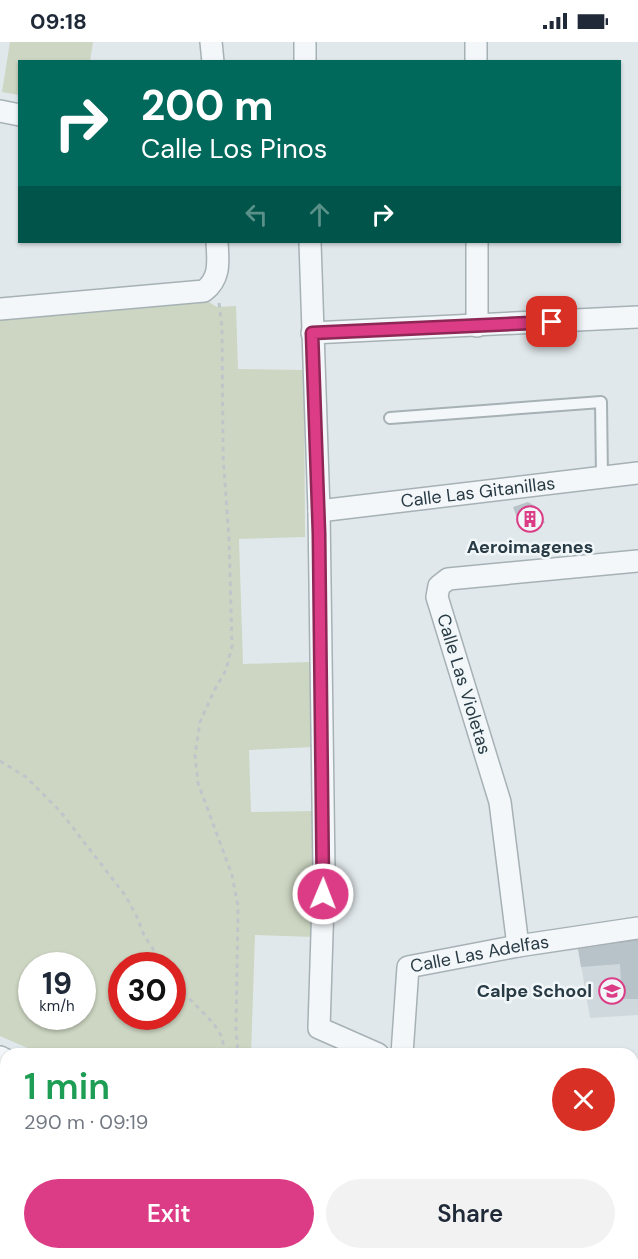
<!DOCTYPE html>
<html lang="en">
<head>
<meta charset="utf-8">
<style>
  body { margin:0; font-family:"DM Sans",sans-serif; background:#f2f2f3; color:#1f2937; height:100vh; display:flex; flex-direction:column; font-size:22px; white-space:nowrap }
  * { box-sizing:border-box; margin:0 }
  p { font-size:20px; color:#747a83 }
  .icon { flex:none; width:33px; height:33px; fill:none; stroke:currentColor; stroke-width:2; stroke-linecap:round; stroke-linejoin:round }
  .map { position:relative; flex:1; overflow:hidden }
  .drawer { position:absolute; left:0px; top:1006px; width:639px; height:212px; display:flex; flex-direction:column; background:#fff; border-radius:18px 18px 0 0; box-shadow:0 2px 4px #0004 }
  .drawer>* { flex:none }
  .guide { position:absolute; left:18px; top:18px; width:603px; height:183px; border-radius:0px; box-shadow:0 2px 4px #0004; background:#00695c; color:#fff; overflow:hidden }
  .speed { position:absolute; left:18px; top:910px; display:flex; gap:12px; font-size:30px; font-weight:700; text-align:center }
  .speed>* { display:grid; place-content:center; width:78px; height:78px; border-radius:50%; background:#fff; box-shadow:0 2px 4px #0004; line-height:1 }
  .speed small { font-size:15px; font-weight:400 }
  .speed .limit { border:9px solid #d22; background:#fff; color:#111 }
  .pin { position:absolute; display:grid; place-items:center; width:51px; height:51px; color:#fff; margin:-26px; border-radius:12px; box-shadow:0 3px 9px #0006 }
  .me { position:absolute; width:66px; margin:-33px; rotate:1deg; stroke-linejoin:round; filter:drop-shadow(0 0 4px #0008) }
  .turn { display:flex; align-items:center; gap:21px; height:126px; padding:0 24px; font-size:27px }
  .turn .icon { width:78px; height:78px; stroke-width:2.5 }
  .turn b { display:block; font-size:42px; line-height:51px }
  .lanes { display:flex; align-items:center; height:57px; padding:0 24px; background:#0003; justify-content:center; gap:30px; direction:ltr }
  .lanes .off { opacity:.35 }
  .round { display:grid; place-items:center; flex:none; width:63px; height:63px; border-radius:32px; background:#f2f2f3 }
  .head { display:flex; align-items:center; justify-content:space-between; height:102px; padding:0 24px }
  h1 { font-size:36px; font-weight:600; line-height:45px; color:#1e9e55 }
  .cta { display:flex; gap:12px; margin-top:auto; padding:12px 24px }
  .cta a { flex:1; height:69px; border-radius:36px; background:#db3c85; color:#fff; font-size:24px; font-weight:600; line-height:69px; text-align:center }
  .cta a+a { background:#f2f2f3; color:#1f2937 }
  .status { display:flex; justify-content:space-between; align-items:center; height:42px; padding:0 30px; background:#fff; direction:ltr }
  .status svg { height:16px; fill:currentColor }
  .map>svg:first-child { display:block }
  .built { fill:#cfd8dd }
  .green { fill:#cdd6c2; fill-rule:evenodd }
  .building { fill:#b8c3c9 }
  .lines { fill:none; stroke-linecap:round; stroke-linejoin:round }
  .lane-casing { stroke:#a6b1b6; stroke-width:14 }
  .street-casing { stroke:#a6b1b6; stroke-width:24 }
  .path { stroke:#bfc6ca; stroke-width:3; stroke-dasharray:4.5 4.5; stroke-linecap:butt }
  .lane { stroke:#f4f7f9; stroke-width:10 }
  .street { stroke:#f4f7f9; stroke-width:21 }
  .route-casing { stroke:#8e2756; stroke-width:15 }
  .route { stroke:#db3c85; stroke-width:10 }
  .labels { text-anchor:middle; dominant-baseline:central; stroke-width:5; stroke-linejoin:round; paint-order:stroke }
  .street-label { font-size:18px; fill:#283b45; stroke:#f1f6f8 }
  .poi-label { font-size:18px; font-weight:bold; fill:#283b45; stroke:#f1f6f8 }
</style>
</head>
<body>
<div class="status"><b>09:18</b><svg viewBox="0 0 49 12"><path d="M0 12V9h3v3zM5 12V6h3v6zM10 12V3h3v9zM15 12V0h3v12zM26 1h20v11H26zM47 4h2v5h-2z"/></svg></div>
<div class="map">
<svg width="638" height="1217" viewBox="0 0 638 1217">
  <rect width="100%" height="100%" fill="#e1e8eb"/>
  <polygon class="built" points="638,894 638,973 590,976 578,905"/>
  <g class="green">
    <polygon points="10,0 93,0 90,19 20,20 19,53 2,50"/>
    <path d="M207,259L217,265L236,264L238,327L304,328L305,495L239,497L243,622L310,620L314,705L249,708L251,770L315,769L314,895L255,893L251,1012H41L0,994V273ZM32,924H82V975H32ZM122,924H172V975H122Z"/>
  </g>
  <g class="building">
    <polygon points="528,460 535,464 537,473 541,472 545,481 521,486 513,465"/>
    <polygon points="628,896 628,899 638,898 638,957 622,957 620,922 581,925 578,907 620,901 619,898"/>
  </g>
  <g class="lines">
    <g class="lane-casing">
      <polyline id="lane" points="390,376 601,360 602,436"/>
    </g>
    <g class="street-casing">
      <g id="street">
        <polyline points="211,0 213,20"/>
        <polyline points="305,0 305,20"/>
        <polyline points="476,0 476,20"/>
        <polyline points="0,69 20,73"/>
        <polyline points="310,200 319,469 324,829 319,986 378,1012"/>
        <polyline points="477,200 477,284"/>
        <path d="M0,267L204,249C221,236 218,219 217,200"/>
        <polyline points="312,291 638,275"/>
        <path id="s1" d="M319,469L638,431"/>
        <polyline points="518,904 500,760 437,555 439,544 448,537 638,519"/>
        <path id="s2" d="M402,1012L408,925L518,904L638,886"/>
        <polyline points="0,1015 6,1018"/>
        <polyline points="633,1119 638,1113"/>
        <polyline points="7,1212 18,1217"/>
        <polyline points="426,1212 437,1217"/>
        <polyline points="549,1217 553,1212"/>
      </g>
    </g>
    <g class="path">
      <polyline points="219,261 222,285 223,413 229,497 232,604 226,628 214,649 200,680 195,713 198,741 232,833 238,864 236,987 238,1012"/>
      <polyline points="0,719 26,735 60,769 125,853 136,873 144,893 164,924"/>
      <polyline points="172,936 182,949 214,982 222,995 225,1012"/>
    </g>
    <use href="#lane" class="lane"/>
    <use href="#street" class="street"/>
  </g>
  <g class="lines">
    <g class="route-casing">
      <polyline id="route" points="323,852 319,492 312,291 552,280"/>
    </g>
    <use href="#route" class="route"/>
  </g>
  <defs>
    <g id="building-ring" transform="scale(1.35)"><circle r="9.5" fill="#f1f6f8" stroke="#db3c85" stroke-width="1.5"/><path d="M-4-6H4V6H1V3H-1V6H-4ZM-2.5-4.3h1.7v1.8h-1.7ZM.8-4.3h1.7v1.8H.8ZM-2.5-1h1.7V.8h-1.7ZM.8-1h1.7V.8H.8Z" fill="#db3c85"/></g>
    <g id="school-ring" transform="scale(1.35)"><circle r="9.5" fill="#f1f6f8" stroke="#db3c85" stroke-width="1.5"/><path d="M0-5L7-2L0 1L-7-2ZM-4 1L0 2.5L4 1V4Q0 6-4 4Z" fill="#db3c85"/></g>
  </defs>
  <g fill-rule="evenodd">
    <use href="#building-ring" x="530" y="477"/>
    <use href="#school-ring" x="612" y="949"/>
  </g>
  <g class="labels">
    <g class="street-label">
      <text stroke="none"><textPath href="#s1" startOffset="160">Calle Las Gitanillas</textPath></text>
      <text transform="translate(464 642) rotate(73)">Calle Las Violetas</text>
      <text stroke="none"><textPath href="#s2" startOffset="160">Calle Las Adelfas</textPath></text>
    </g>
    <g class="poi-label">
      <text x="530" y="505">Aeroimagenes</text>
      <text x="592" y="949" text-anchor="end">Calpe School</text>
    </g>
  </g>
</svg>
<div class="speed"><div>19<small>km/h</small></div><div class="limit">30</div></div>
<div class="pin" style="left:552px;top:280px;background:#d93025"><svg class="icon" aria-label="arrive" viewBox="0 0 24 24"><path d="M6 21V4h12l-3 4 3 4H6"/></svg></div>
<svg class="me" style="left:323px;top:852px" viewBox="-20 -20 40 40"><circle r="17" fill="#db3c85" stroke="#fff" stroke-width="3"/><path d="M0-11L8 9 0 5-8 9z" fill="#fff"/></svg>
<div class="guide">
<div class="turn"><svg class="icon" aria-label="right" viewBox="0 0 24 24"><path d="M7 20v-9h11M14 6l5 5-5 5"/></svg><div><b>200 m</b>Calle Los Pinos</div></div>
<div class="lanes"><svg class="icon off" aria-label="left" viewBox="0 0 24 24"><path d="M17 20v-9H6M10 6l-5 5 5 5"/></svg><svg class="icon off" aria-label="ahead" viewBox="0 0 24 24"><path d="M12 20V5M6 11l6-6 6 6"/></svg><svg class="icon" aria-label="right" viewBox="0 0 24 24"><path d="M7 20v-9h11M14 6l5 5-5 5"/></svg></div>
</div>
<section class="drawer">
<div class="head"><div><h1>1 min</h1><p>290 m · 09:19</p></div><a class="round" style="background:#d93025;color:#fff"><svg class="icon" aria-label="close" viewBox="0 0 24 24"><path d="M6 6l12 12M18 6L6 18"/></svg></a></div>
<div class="cta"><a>Exit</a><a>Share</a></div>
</section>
</div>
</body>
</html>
